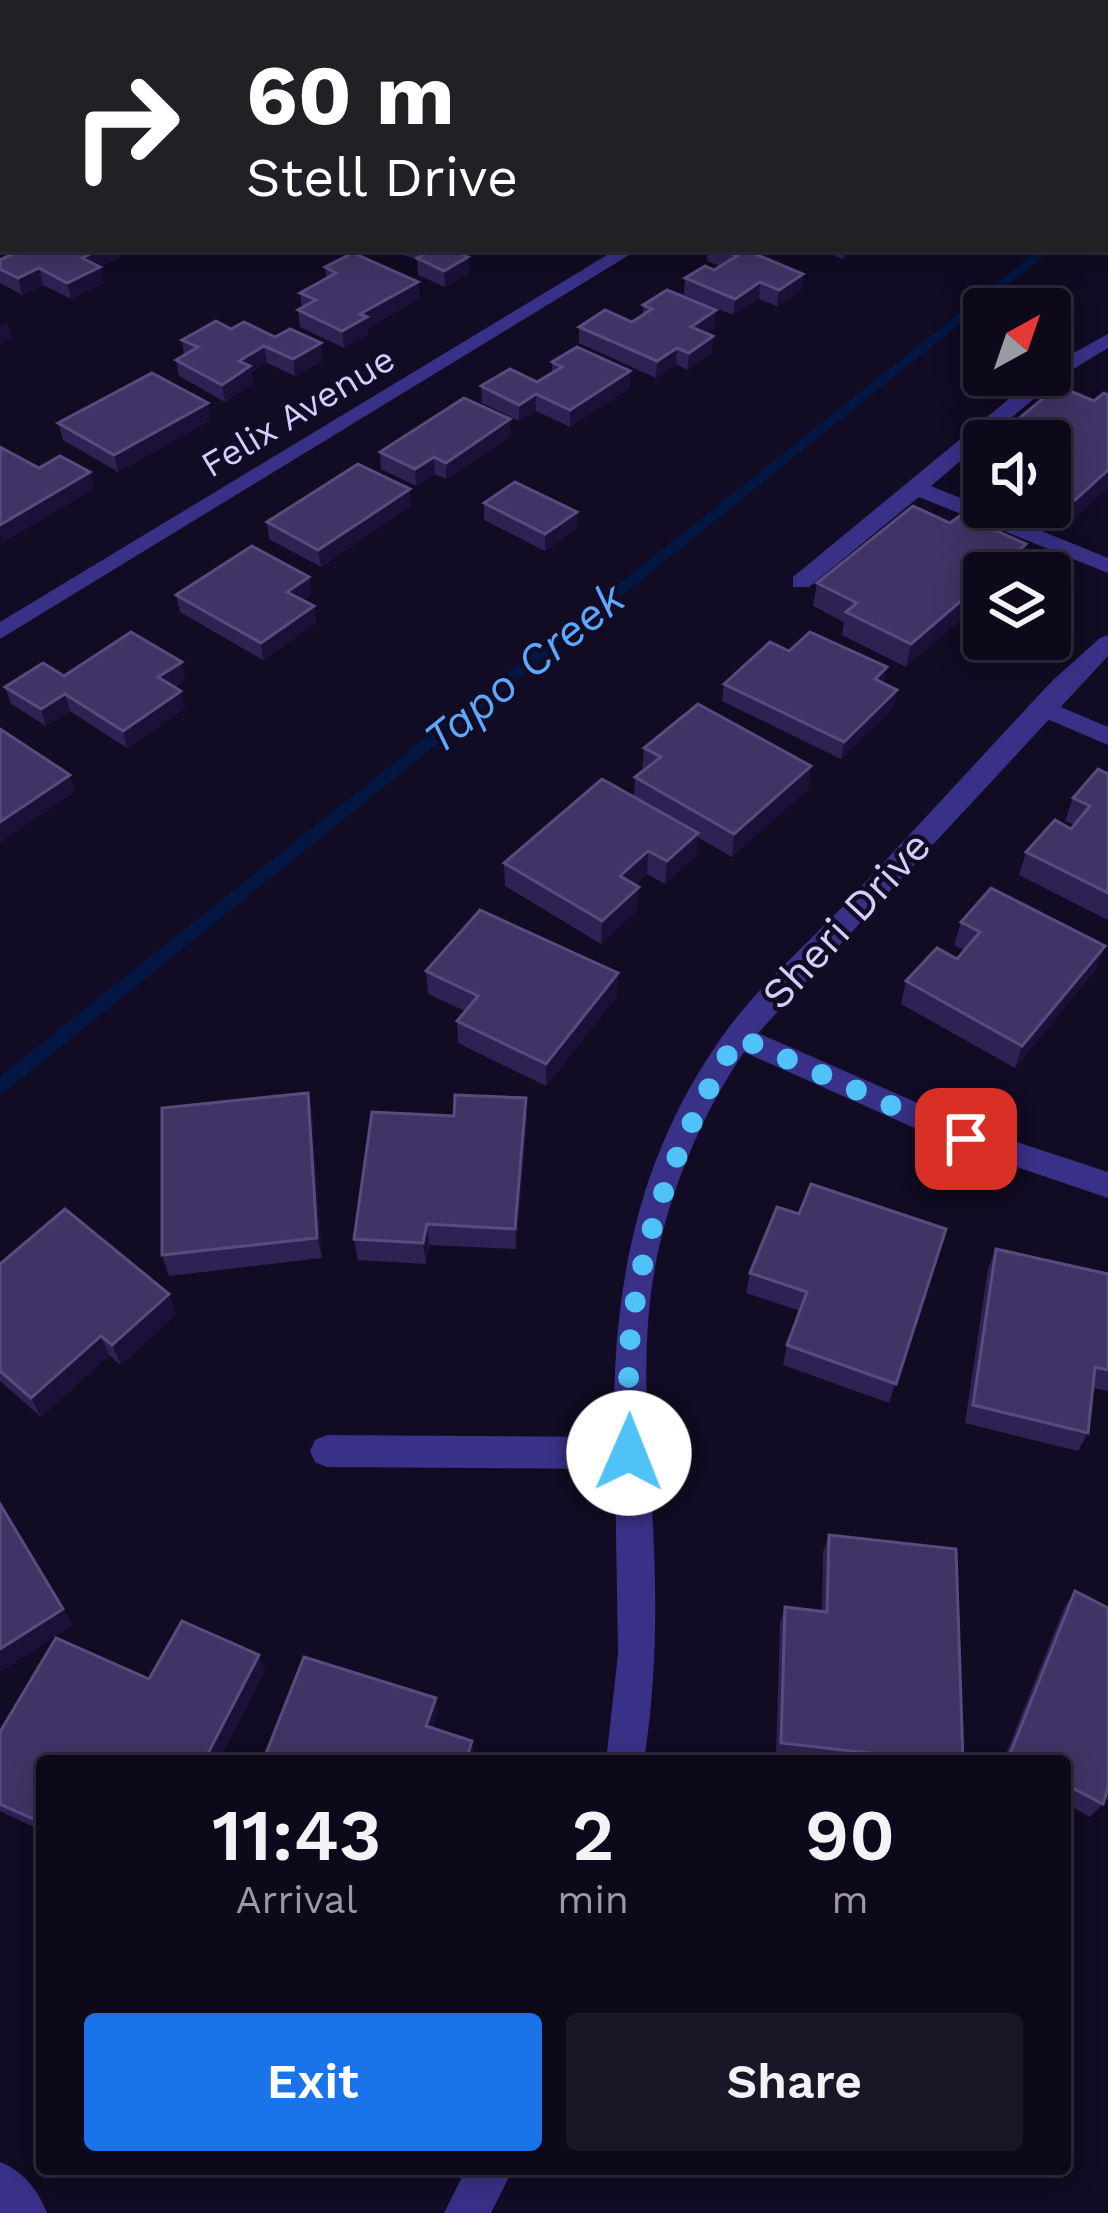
<!DOCTYPE html>
<html lang="en">
<head>
<meta charset="utf-8">
<style>
  body { margin:0; font-family:"Work Sans",sans-serif; background:#1b1627; color:#f1f3f6; height:100vh; display:flex; flex-direction:column; font-size:45px; white-space:nowrap }
  * { box-sizing:border-box; margin:0 }
  p { font-size:39px; color:#9a9aa2 }
  .icon { flex:none; width:66px; height:66px; fill:none; stroke:currentColor; stroke-width:2; stroke-linecap:round; stroke-linejoin:round }
  .map { position:relative; flex:1; overflow:hidden }
  .side { position:absolute; left:36px; top:1755px; width:1035px; height:420px; display:flex; flex-direction:column; background:#0d081a; border-radius:12px; box-shadow:0 6px 30px #0003,0 0 0 3px #2d2939 }
  .side>* { flex:none }
  .hud { position:absolute; left:0px; top:0px; width:1110px; height:252px; box-shadow:0 6px 30px #0003,0 0 0 3px #2d2939; background:#202124; color:#fff; overflow:hidden }
  .needle { width:78px; rotate:40deg }
  .controls { position:absolute; left:963px; top:288px; display:grid; gap:24px }
  .controls a { display:grid; place-items:center; width:108px; height:108px; border-radius:12px; background:#0d081a; box-shadow:0 6px 30px #0003,0 0 0 3px #2d2939; font-size:60px }
  .pin { position:absolute; display:grid; place-items:center; width:102px; height:102px; color:#fff; margin:-51px; border-radius:24px; box-shadow:0 6px 18px #0006 }
  .me { position:absolute; width:132px; margin:-66px; rotate:1deg; stroke-linejoin:round; filter:drop-shadow(0 0 9px #0008) }
  .turn { display:flex; align-items:center; gap:42px; height:252px; padding:0 48px; font-size:54px }
  .turn .icon { width:156px; height:156px; stroke-width:2.5 }
  .turn b { display:block; font-size:84px; line-height:102px }
  .eta { display:flex; justify-content:space-evenly; align-items:center; height:204px; text-align:center }
  .eta b { font-size:72px; font-weight:600; line-height:84px }
  .button { display:flex; gap:24px; margin-top:auto; padding:24px 48px }
  .button a { flex:1; height:138px; border-radius:12px; background:#1a73e8; color:#fff; font-size:48px; font-weight:600; line-height:138px; text-align:center }
  .button a+a { background:#1b1627; color:#f1f3f6 }
  .map>svg:first-child { display:block }
  .lines { fill:none; stroke-linecap:round; stroke-linejoin:round }
  .stream { fill:#041743; fill-rule:evenodd }
  .lane { fill:#393187; fill-rule:evenodd }
  .street { fill:#393187; fill-rule:evenodd }
  .secondary { fill:#7164ff; fill-rule:evenodd }
  .wall { fill:#2f2253 }
  .shaded-wall { fill:#1b1138 }
  .building { fill:#413465; stroke:#584c7e; stroke-width:3 }
  .route { stroke:#4fc3f7; stroke-width:21; stroke-dasharray:0 37.8 }
  .labels { text-anchor:middle; dominant-baseline:central; stroke-width:9; stroke-linejoin:round; paint-order:stroke }
  .far-street-label { font-size:36px; fill:#d6cdff; stroke:#110b23 }
  .street-label { font-size:42px; fill:#d6cdff; stroke:#110b23 }
  .water-label { font-size:45px; font-style:italic; fill:#5ba9ff; stroke:#110b23 }
</style>
</head>
<body>
<div class="map">
<svg width="1108" height="2213" viewBox="0 0 1108 2213">
  <rect width="100%" height="100%" fill="#110b23"/>
  <g class="lines">
    <g class="stream">
      <rect x="1107" y="198" width="1" height="6"/>
      <polygon points="1040,249 1053,249 6,1091 0,1093 0,1076"/>
    </g>
    <g class="lane">
      <polygon points="1108,334 1108,348 1057,379 931,486 1108,558 1108,573 919,497 809,587 793,587 793,577 1038,375 1050,375 1050,366"/>
      <polygon points="1042,699 1108,727 1108,745 1033,713 1030,707"/>
    </g>
    <g class="street">
      <polygon points="479,0 500,0 477,3"/>
      <polygon points="3,225 3,237 0,238 0,226"/>
      <polygon points="617,249 639,249 0,639 0,622"/>
      <path d="M1108,635V656L758,1033L977,1129L1108,1172V1198L955,1146L744,1052C695,1125 660,1213 650,1301C641,1383 651,1467 654,1549C657,1621 655,1690 644,1761H606L618,1654L615,1469L327,1467L315,1462L310,1451L315,1440L327,1435L614,1437C612,1288 637,1153 727,1030C761,984 806,945 846,903C915,829 983,755 1052,681L1100,638Z"/>
      <path d="M0,2162C23,2171 38,2190 47,2213H0Z"/>
      <polygon points="466,2169 513,2169 491,2213 444,2213"/>
    </g>
    <g class="secondary">
      <polygon points="737,0 760,0 762,3 739,3"/>
      <rect x="1107" y="97" width="1" height="10"/>
    </g>
  </g>
  <g class="wall">
    <polygon points="248,0 393,0 387,3 241,3"/>
    <polygon points="23,249 119,249 121,257 100,267 103,283 71,299 43,285 22,295 0,283 0,260"/>
    <polygon points="401,249 471,249 462,254 468,257 469,273 445,287 418,275 417,260 402,254"/>
    <polygon points="708,249 763,249 763,257 803,274 801,290 777,306 759,299 733,315 684,295 685,278 714,270 720,266 707,261"/>
    <polygon points="818,249 858,249 843,259"/>
    <polygon points="325,267 418,282 419,298 368,328 368,334 344,348 300,327 298,310 302,309 300,293 326,278"/>
    <polygon points="643,305 715,327 706,333 712,353 687,370 676,364 656,378 579,343 579,327 632,322 643,315"/>
    <polygon points="231,329 321,343 323,360 295,376 267,363 251,372 253,383 225,402 179,376 176,360 184,355 182,340"/>
    <polygon points="552,362 630,371 630,388 570,427 536,411 519,421 482,403 481,386 537,382 552,373"/>
    <polygon points="1108,395 1108,487 1068,524 1030,507 1050,507 1050,441 1094,401"/>
    <polygon points="210,420 118,472 63,440 58,423"/>
    <polygon points="511,436 446,479 435,474 416,486 381,469 380,452"/>
    <polygon points="973,457 984,462 984,487 968,480"/>
    <polygon points="484,503 577,512 576,529 545,551 484,520"/>
    <polygon points="411,506 321,567 269,539 267,522"/>
    <polygon points="950,523 1026,544 1020,568 906,667 842,635 844,622 813,606 817,583"/>
    <polygon points="309,577 311,594 303,600 314,606 316,623 263,660 180,612 176,595"/>
    <polygon points="64,676 185,679 174,687 185,708 127,748 70,711 46,726 11,704 5,687"/>
    <polygon points="724,684 884,684 894,707 841,759 722,701"/>
    <polygon points="644,748 811,766 808,789 732,857 697,837 696,856 665,884 647,874 635,885 637,910 601,944 505,886 504,863 634,798 635,777 642,771"/>
    <polygon points="1108,774 1108,920 1019,875 1026,852 1074,825 1065,821 1073,798"/>
    <polygon points="961,922 1105,946 1096,969 1015,1068 901,1004 906,981 957,959 964,950 954,945"/>
    <polygon points="426,971 617,996 546,1086 458,1043 457,1021 465,1011 428,994"/>
    <polygon points="312,1115 322,1258 169,1276 162,1255"/>
    <polygon points="527,1119 516,1249 429,1245 426,1264 358,1260 354,1239"/>
    <polygon points="799,1214 946,1229 889,1403 783,1365 787,1345 800,1311 746,1293 750,1273"/>
    <polygon points="996,1249 1108,1274 1108,1391 1093,1388 1088,1433 1078,1451 965,1423 988,1269"/>
    <polygon points="0,1264 169,1294 176,1314 121,1365 109,1355 41,1417 0,1381"/>
    <polygon points="829,1535 963,1761 814,1761 776,1757 780,1623 785,1607 822,1611 823,1552"/>
    <polygon points="1075,1591 1108,1608 1108,1800 1105,1798 1103,1804 1090,1817 1065,1803 1065,1761 1003,1761 1064,1608"/>
    <polygon points="265,1670 219,1761 42,1761 42,1831 0,1811 0,1732 149,1679"/>
  </g>
  <g class="shaded-wall">
    <polygon points="68,0 89,0 90,3 61,3"/>
    <polygon points="364,0 393,0 387,3 358,3"/>
    <polygon points="630,0 646,0 646,3 624,3"/>
    <polygon points="3,37 3,54 0,55 0,38"/>
    <polygon points="3,162 3,180 1,181 0,164"/>
    <polygon points="101,249 119,249 121,257 100,267 103,283 71,299 67,283 82,258"/>
    <polygon points="445,249 471,249 446,263"/>
    <polygon points="755,249 763,249 762,260 750,252"/>
    <polygon points="844,249 858,249 843,259"/>
    <polygon points="468,257 469,273 445,287 444,271"/>
    <polygon points="39,268 43,285 22,295 18,278"/>
    <polygon points="803,274 801,290 777,306 779,290"/>
    <polygon points="418,282 419,298 368,328 368,334 344,348 342,331 360,314"/>
    <polygon points="760,282 759,299 733,315 735,299"/>
    <polygon points="716,310 715,327 690,344 691,327"/>
    <polygon points="7,321 11,338 0,344 0,325"/>
    <polygon points="713,336 712,353 687,370 689,353"/>
    <polygon points="321,343 323,360 295,376 293,359"/>
    <polygon points="264,346 267,363 251,372 253,383 225,402 222,385 239,361"/>
    <polygon points="677,348 676,364 656,378 657,361"/>
    <polygon points="630,371 630,388 570,427 570,410"/>
    <polygon points="536,394 536,411 519,421 519,405"/>
    <polygon points="208,403 210,420 118,472 114,455"/>
    <polygon points="510,419 511,436 446,479 446,463"/>
    <polygon points="434,457 435,474 416,486 415,469"/>
    <polygon points="1108,470 1108,487 1068,524 1075,500"/>
    <polygon points="90,472 94,489 1,544 0,525"/>
    <polygon points="410,489 411,506 321,567 318,550"/>
    <polygon points="577,512 576,529 545,551 545,534"/>
    <polygon points="1026,544 1020,568 1014,573 993,573"/>
    <polygon points="309,577 311,594 290,609 287,592"/>
    <polygon points="984,581 984,599 906,667 911,644"/>
    <polygon points="314,606 316,623 263,660 261,643"/>
    <polygon points="182,662 185,679 162,694 158,677"/>
    <polygon points="887,667 884,684 875,679"/>
    <polygon points="897,690 894,707 841,759 844,742"/>
    <polygon points="181,691 185,708 127,748 123,731"/>
    <polygon points="65,694 70,711 46,726 41,709"/>
    <polygon points="811,766 808,789 732,857 734,834"/>
    <polygon points="70,775 75,792 0,843 0,822"/>
    <polygon points="698,833 696,856 665,884 667,861"/>
    <polygon points="648,851 647,874 619,899 620,876"/>
    <polygon points="639,887 637,910 601,944 602,921"/>
    <polygon points="1105,946 1096,969 1015,1068 1022,1046"/>
    <polygon points="618,973 617,996 546,1086 546,1064"/>
    <polygon points="308,1093 312,1115 322,1258 317,1238"/>
    <polygon points="526,1098 527,1119 516,1249 515,1229"/>
    <polygon points="427,1224 429,1245 426,1264 423,1243"/>
    <polygon points="169,1294 176,1314 121,1365 112,1345"/>
    <polygon points="101,1336 109,1355 41,1417 31,1398"/>
    <polygon points="0,1503 73,1625 0,1672"/>
    <polygon points="259,1655 265,1670 219,1761 204,1761"/>
    <polygon points="436,1698 438,1713 428,1740 426,1726"/>
    <polygon points="472,1741 474,1755 472,1761 466,1761"/>
  </g>
  <g class="building">
    <polygon points="0,0 48,0 41,3 3,3 3,7 0,5"/>
    <polygon points="248,0 312,0 321,3 241,3"/>
    <polygon points="540,0 630,0 624,3 542,3 537,1"/>
    <polygon points="0,19 3,21 3,37 0,38"/>
    <polygon points="0,112 3,113 3,162 0,164"/>
    <polygon points="23,249 101,249 82,258 100,267 67,283 39,268 18,278 0,269 0,260"/>
    <polygon points="427,249 450,249 468,257 444,271 417,258 431,251"/>
    <polygon points="720,249 755,249 750,252 803,274 779,290 760,282 735,299 685,278 705,266 714,270 737,256"/>
    <polygon points="353,253 418,282 360,314 367,317 342,331 298,310 316,300 300,293 336,273 325,267"/>
    <polygon points="667,290 716,310 691,327 713,336 689,353 677,348 657,361 579,327 605,310 632,322 652,309 643,305"/>
    <polygon points="216,321 231,329 244,322 275,337 290,329 321,343 293,359 264,346 239,361 250,366 222,385 176,360 198,347 182,340"/>
    <polygon points="577,347 630,371 570,410 536,394 519,405 481,386 510,369 537,382 562,367 552,362"/>
    <polygon points="152,373 208,403 114,455 58,423"/>
    <polygon points="1058,386 1094,401 1104,393 1108,395 1108,470 1075,500 1050,490 1050,441 992,441"/>
    <polygon points="464,398 510,419 446,463 434,457 415,469 380,452"/>
    <polygon points="0,447 39,468 60,456 90,472 0,525"/>
    <polygon points="984,447 984,462 973,457"/>
    <polygon points="358,464 410,489 318,550 267,522"/>
    <polygon points="515,482 577,512 545,534 484,503"/>
    <polygon points="913,506 950,523 961,515 1026,544 993,573 984,573 984,581 911,644 846,612 857,603 817,583"/>
    <polygon points="252,546 309,577 287,592 314,606 261,643 176,595"/>
    <polygon points="131,632 182,662 158,677 181,691 123,731 65,694 41,709 5,687 43,663 64,676"/>
    <polygon points="810,632 887,667 875,679 897,690 844,742 724,684 770,642 789,651"/>
    <polygon points="698,704 811,766 734,834 635,777 661,757 644,748"/>
    <polygon points="0,729 70,775 0,822"/>
    <polygon points="1098,769 1108,774 1108,893 1026,852 1055,820 1071,829 1090,806 1073,798"/>
    <polygon points="602,779 698,833 667,861 648,851 620,876 639,887 602,921 504,863"/>
    <polygon points="991,888 1105,946 1022,1046 906,981 937,948 957,959 980,932 961,922"/>
    <polygon points="480,910 618,973 546,1064 457,1021 478,996 426,971"/>
    <polygon points="308,1093 317,1238 162,1255 162,1108"/>
    <polygon points="455,1095 526,1098 515,1229 427,1224 423,1243 354,1239 372,1112 454,1116"/>
    <polygon points="811,1184 946,1229 896,1384 787,1345 807,1292 750,1273 777,1207 799,1214"/>
    <polygon points="65,1209 169,1294 112,1345 101,1336 31,1398 0,1371 0,1264"/>
    <polygon points="996,1249 1108,1274 1108,1370 1095,1367 1088,1433 973,1405"/>
    <polygon points="0,1504 63,1609 0,1649"/>
    <polygon points="829,1535 956,1549 963,1761 939,1761 781,1743 785,1607 827,1612"/>
    <polygon points="1075,1591 1108,1608 1108,1787 1103,1804 1065,1784 1065,1761 1023,1761 1010,1754"/>
    <polygon points="182,1621 259,1655 204,1761 42,1761 42,1823 0,1804 0,1732 56,1638 149,1679"/>
    <polygon points="304,1657 436,1698 426,1726 472,1741 466,1761 263,1761"/>
  </g>
  <g class="lines">
    <path class="route" d="M629,1453C630,1410 626,1365 632,1322C648,1215 683,1129 738,1037L966,1139"/>
  </g>
  <g class="labels">
    <g class="far-street-label">
      <text transform="translate(298 412) rotate(-31)">Felix Avenue</text>
    </g>
    <g class="street-label">
      <text transform="translate(846 920) rotate(-47)">Sheri Drive</text>
    </g>
    <g class="water-label">
      <text transform="translate(524 668) rotate(-39)">Tapo Creek</text>
    </g>
  </g>
</svg>
<div class="controls">
<a><svg class="needle" viewBox="-14 -14 28 28"><path d="M0-13l5 13h-10z" fill="#e53935"/><path d="M0 13l5-13h-10z" fill="#9a9aa2"/></svg></a>
<a><svg class="icon" aria-label="sound" viewBox="0 0 24 24"><path d="M4 9h4l5-4v14l-5-4H4zM17 9q2 3 0 6"/></svg></a>
<a><svg class="icon" aria-label="layers" viewBox="0 0 24 24"><path d="M12 4l9 5-9 5-9-5zM3 14l9 5 9-5"/></svg></a>
</div>
<div class="pin" style="left:966px;top:1139px;background:#d93025"><svg class="icon" aria-label="arrive" viewBox="0 0 24 24"><path d="M6 21V4h12l-3 4 3 4H6"/></svg></div>
<svg class="me" style="left:629px;top:1453px" viewBox="-20 -20 40 40"><circle r="19" fill="#fff"/><path d="M0-13L10 11 0 6-10 11z" fill="#4fc3f7"/></svg>
<div class="hud">
<div class="turn"><svg class="icon" aria-label="right" viewBox="0 0 24 24"><path d="M7 20v-9h11M14 6l5 5-5 5"/></svg><div><b>60 m</b>Stell Drive</div></div>
</div>
<section class="side">
<div class="eta">
<div><b>11:43</b><p>Arrival</p></div>
<div><b>2</b><p>min</p></div>
<div><b>90</b><p>m</p></div>
</div>
<div class="button"><a>Exit</a><a>Share</a></div>
</section>
</div>
</body>
</html>
